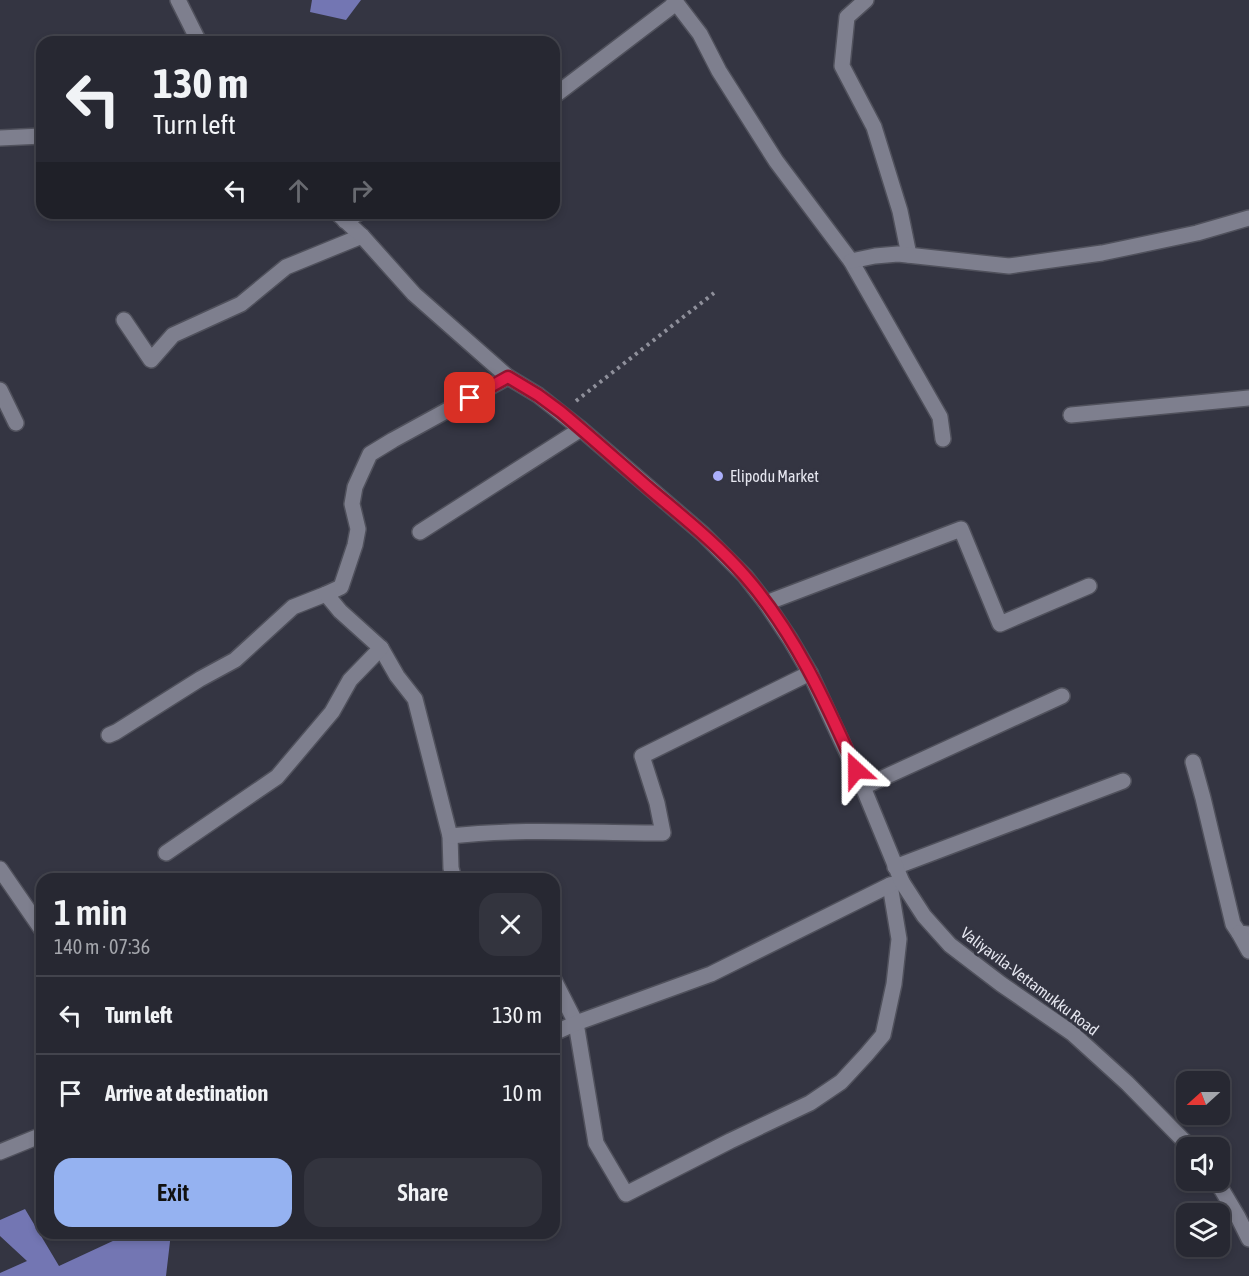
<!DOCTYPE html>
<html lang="en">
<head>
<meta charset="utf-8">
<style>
  body { margin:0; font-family:"Asap Condensed",sans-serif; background:#33343e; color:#f1f3f6; height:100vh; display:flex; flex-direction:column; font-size:22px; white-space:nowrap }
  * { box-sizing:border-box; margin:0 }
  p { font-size:20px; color:#a4a6ac }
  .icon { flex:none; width:33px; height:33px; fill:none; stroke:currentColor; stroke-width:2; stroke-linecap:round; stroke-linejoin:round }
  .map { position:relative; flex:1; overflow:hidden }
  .details { position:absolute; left:36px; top:873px; width:524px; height:366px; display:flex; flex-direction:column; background:#272832; border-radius:18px; box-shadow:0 3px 9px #0003,0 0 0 2px #43444d }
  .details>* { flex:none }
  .hud { position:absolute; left:36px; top:36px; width:524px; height:183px; border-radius:18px; box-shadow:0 3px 9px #0003,0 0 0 2px #43444d; background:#272832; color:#f1f3f6; overflow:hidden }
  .needle { width:39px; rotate:249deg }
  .buttons { position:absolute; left:1176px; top:1071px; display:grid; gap:12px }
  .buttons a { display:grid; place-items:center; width:54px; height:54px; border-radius:12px; background:#272832; box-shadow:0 3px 9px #0003,0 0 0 2px #43444d; font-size:30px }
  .pin { position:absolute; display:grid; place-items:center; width:51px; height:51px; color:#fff; margin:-26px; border-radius:12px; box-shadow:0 3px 9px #0006 }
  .me { position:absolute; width:66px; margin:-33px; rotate:336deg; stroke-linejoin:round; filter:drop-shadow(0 0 4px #0008) }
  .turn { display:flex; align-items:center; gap:21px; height:126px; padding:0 18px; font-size:27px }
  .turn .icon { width:78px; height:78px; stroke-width:2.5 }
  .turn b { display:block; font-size:42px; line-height:51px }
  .lanes { display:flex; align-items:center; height:57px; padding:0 18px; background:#0003; justify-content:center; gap:30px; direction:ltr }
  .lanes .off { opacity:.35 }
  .round { display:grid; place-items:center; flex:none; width:63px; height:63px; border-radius:18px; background:#33343e }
  .summary { display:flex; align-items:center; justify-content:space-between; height:102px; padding:0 18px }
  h1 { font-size:36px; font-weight:600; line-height:45px }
  .cta { display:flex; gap:12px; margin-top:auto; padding:12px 18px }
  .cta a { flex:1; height:69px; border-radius:18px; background:#95b2f1; color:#111; font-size:24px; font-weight:600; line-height:69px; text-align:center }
  .cta a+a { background:#33343e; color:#f1f3f6 }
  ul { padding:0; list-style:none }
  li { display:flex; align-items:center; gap:18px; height:78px; padding:0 18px; border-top:2px solid #43444d }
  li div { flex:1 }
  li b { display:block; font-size:22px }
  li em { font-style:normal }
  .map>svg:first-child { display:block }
  .water { fill:#7376b3 }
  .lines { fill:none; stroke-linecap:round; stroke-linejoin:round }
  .minor-casing { stroke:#50515c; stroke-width:18 }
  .tertiary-casing { stroke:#50515c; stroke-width:18 }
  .path { stroke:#8f909b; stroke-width:4; stroke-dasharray:3 4.5; stroke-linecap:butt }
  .minor { stroke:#7e7f8e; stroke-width:15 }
  .tertiary { stroke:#7e7f8e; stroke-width:15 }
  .route-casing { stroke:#92132f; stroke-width:15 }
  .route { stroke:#e11d48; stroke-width:10 }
  .poi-dot { fill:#abaffb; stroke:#343542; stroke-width:2 }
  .labels { text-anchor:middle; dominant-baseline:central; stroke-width:6; stroke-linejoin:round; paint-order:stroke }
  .poi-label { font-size:16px; fill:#e5e6ef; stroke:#343542; text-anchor:start }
  .street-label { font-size:16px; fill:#e5e6ef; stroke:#343542 }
</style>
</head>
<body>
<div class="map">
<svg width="1249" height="1276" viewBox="0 0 1249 1276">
  <rect width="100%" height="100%" fill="#343542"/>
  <g class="water">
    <polygon points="312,0 361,0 346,20 310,12"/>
    <polygon points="25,1209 59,1266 130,1233 171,1233 166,1276 0,1276 0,1273 27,1261 0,1236 0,1220"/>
  </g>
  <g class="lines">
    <g class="minor-casing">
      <g id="minor">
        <polyline points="674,0 700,34 719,71 776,161 851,261 940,417 943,439"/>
        <polyline points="866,0 847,17 842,66 874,127 900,211 909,255"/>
        <polyline points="554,96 676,3"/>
        <polyline points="0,138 42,136"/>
        <polyline points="345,221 359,213"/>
        <polyline points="851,261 875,256 898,254 1009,266 1102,253 1197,233 1249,218"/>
        <polyline points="124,320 151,360 173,335 241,304 286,267 362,236"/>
        <polyline points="0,390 16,423"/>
        <polyline points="1071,415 1249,398"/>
        <polyline points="420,532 581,429"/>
        <polyline points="766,603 961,529 1000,624 1089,586"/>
        <polyline points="381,648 397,676 415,699 450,836 451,868 454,879"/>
        <polyline points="109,735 116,732 200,679 235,660 293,607 326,594"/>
        <polyline points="1193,762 1203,798 1233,924 1239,933 1249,934"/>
        <polyline points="863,787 1062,696"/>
        <path d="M450,836C520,828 592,833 663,833L657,803L642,756L810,673"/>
        <polyline points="166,853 277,777 332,712 350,680 381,648 340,611 326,594 341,587 355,545 358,529 352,504 355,487 370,454 393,440 508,377"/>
        <polyline points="895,867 1123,781"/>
        <polyline points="0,869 42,930"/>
        <polyline points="1239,933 1249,951"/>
        <polyline points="554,980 576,1023 596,1143 626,1194 730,1141 810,1103 841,1082 866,1055 883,1035 894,984 899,939 890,885 902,882"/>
        <polyline points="554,1033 576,1023 711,974 890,885"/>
        <polyline points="0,1152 42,1135"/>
      </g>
    </g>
    <g class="tertiary-casing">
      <g id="tertiary">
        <polyline points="178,0 199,42"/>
        <polyline points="337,213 362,236 414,294 508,377 538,395 581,429 703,534 745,576 766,603 790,639 810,673 863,787 902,882 924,916 950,945 1001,984 1072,1033 1127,1083 1191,1148"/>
        <polyline points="1216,1180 1238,1217 1249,1239"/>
      </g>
    </g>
    <polyline class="path" points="576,401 714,293"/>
    <use href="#minor" class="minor"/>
    <use href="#tertiary" class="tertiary"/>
  </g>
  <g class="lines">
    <g class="route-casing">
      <path id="route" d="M470,398L508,377L538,395L561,412C591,437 621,464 651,490C683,517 717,544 745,576C794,632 826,702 856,770"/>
    </g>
    <use href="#route" class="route"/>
  </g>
  <circle class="poi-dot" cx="718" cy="476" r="6"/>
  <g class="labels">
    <g class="poi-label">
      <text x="730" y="476">Elipodu Market</text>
    </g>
    <g class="street-label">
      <text transform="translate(1030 981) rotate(37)">Valiyavila-Vettamukku Road</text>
    </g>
  </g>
</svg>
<div class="buttons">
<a><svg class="needle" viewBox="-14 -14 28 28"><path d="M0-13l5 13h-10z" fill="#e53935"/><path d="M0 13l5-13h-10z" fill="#a4a6ac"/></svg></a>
<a><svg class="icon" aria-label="sound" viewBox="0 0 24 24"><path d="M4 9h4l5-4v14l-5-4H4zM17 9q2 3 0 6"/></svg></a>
<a><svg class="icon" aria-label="layers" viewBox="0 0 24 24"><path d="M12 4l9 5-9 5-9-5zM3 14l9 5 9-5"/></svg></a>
</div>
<div class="pin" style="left:470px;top:398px;background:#d93025"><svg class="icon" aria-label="arrive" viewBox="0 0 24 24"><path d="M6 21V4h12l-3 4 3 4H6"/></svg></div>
<svg class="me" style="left:856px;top:770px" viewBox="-20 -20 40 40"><path d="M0-17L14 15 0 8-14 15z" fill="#e11d48" stroke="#fff" stroke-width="4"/></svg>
<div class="hud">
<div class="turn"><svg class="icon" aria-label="left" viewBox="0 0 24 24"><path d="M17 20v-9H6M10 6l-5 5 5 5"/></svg><div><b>130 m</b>Turn left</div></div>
<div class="lanes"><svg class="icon" aria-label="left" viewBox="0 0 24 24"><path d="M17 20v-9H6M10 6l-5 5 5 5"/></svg><svg class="icon off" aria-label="ahead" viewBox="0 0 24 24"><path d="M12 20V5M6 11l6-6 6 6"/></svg><svg class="icon off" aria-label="right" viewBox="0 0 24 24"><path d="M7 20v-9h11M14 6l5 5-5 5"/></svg></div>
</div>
<section class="details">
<div class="summary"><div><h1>1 min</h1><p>140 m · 07:36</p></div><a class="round"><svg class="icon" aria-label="close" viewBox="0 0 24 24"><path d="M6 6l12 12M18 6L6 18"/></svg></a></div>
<ul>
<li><svg class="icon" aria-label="left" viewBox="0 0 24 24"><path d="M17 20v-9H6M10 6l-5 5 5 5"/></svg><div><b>Turn left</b></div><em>130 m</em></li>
<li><svg class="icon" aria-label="arrive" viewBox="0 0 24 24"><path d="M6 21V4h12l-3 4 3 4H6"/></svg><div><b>Arrive at destination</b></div><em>10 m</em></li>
</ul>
<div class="cta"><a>Exit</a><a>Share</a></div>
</section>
</div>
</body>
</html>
